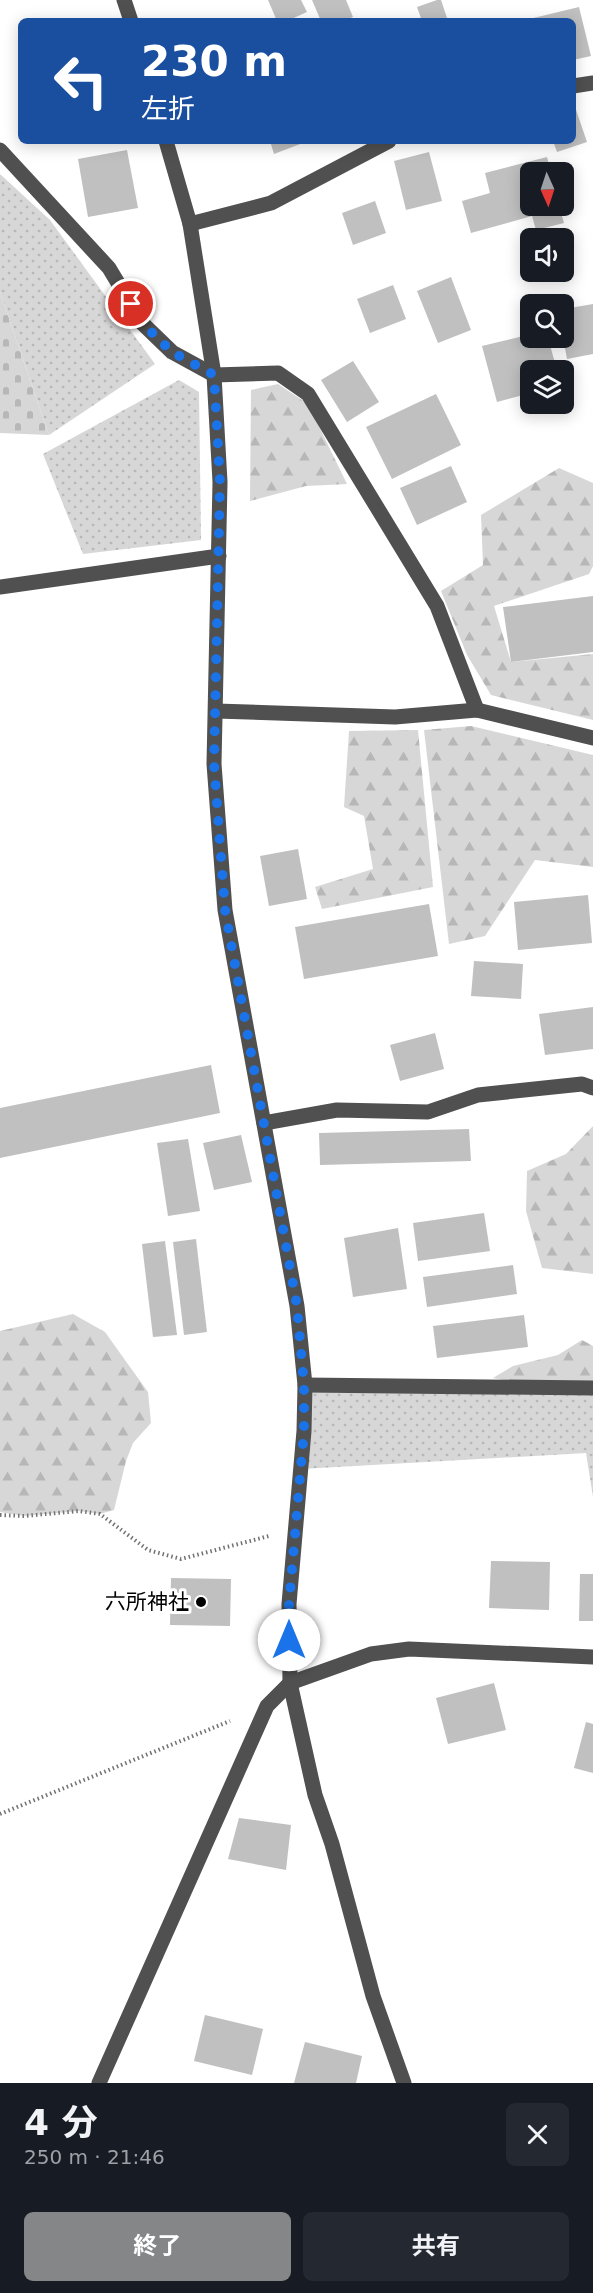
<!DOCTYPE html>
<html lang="ja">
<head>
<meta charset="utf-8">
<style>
  body { margin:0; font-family:"DejaVu Sans","Noto Sans JP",sans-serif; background:#242831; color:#f1f3f6; height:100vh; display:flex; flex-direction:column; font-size:22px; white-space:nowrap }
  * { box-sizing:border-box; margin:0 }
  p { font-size:20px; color:#9ea1a6 }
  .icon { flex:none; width:33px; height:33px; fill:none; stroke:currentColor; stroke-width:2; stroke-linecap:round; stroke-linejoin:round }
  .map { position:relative; height:2083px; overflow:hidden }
  .sheet { display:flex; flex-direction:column; background:#171b24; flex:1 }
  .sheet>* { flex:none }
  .banner { position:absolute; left:18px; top:18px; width:558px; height:126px; border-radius:9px; box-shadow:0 3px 15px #0003; background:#1a4fa0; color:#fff; overflow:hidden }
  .needle { width:39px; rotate:177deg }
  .buttons { position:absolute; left:520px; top:162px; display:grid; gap:12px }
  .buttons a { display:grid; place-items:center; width:54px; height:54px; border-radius:9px; background:#171b24; box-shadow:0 3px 15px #0003; font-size:30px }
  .pin { position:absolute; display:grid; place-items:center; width:51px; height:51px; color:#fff; margin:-26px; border:3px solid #fff; border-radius:50%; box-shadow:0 2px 6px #0007 }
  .me { position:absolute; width:66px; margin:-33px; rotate:0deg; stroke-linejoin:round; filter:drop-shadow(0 0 4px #0008) }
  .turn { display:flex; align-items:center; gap:21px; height:126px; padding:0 24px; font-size:27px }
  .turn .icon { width:78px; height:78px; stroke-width:2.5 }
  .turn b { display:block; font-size:42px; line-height:51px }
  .round { display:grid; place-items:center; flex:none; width:63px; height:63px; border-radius:9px; background:#242831 }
  .overview { display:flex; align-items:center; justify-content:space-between; height:102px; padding:0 24px }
  h1 { font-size:36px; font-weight:700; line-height:45px }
  .primary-button { display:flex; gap:12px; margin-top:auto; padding:12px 24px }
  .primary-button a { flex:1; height:69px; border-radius:9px; background:#858687; color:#fff; font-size:24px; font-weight:700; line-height:69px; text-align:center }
  .primary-button a+a { background:#242831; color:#f1f3f6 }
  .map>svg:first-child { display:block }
  .grass { fill:url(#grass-dots) }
  .forest { fill:url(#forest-firs) }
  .cemetery { fill:url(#cemetery-stones) }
  .building { fill:#c0c0c0 }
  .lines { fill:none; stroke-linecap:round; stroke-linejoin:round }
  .path { stroke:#727272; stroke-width:4; stroke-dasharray:1.5 3; stroke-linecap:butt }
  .minor { stroke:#505050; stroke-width:15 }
  .route { stroke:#1a73e8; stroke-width:10; stroke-dasharray:0 18 }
  .poi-dot { fill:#000; stroke:#fff; stroke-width:2 }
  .labels { text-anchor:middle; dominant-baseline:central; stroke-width:6; stroke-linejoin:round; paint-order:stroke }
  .poi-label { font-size:21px; fill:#000; stroke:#fff; text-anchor:end }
</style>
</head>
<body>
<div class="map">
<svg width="593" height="2083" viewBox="0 0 593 2083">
  <defs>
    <pattern id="grass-dots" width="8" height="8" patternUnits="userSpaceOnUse" patternTransform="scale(1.5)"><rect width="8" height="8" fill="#d7d7d7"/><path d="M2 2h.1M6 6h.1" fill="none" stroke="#b7b7b7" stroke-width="1.8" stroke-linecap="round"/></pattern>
    <pattern id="forest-firs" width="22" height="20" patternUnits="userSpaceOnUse" patternTransform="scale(1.5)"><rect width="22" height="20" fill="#d7d7d7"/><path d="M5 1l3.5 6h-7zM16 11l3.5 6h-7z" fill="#b7b7b7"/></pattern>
    <pattern id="cemetery-stones" width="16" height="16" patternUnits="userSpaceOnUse" patternTransform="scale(1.5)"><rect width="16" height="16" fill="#d7d7d7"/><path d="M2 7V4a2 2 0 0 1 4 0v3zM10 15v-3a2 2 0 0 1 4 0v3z" fill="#b7b7b7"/></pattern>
  </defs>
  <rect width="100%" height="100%" fill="#fff"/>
  <g class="grass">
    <polygon points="0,174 50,220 155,364 49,435 0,292"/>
    <polygon points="179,380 199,392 201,540 83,554 43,454"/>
    <polygon points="305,1385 593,1388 593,1497 586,1453 301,1469"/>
  </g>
  <g class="forest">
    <polygon points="278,384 308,404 347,484 306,486 250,501 251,390"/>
    <polygon points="559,468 593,483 593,566 589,574 494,606 511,662 593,654 593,720 491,695 467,655 441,591 483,565 481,515"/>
    <polygon points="471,726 593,755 593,867 535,860 485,936 449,944 424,730"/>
    <polygon points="418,730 433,887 322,909 315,887 373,869 364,816 344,807 349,731"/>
    <polygon points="593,1126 593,1274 542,1268 526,1211 527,1171 566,1154"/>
    <polygon points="73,1314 105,1332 130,1367 148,1392 151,1423 133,1443 126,1461 114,1510 100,1514 79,1511 24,1516 0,1512 0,1331"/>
    <polygon points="582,1340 593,1346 593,1388 545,1388 493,1378 513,1366 558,1355"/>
  </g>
  <polygon class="cemetery" points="0,292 49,435 0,433"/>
  <g class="building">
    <polygon points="268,0 301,0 307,12 287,21 277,21"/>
    <polygon points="312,0 346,0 353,17 343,21 321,21"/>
    <polygon points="437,0 441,0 448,21 422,21 417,7"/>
    <polygon points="579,7 591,56 573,60 573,21 521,21"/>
    <polygon points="573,101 587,142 557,152 553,141 573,141"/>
    <polygon points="270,141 308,141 274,154"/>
    <polygon points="127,150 138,208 88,217 78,159"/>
    <polygon points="429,152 442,201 406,210 394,161"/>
    <polygon points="547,157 551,172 531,172 531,206 559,206 564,223 536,230 532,216 471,233 462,201 490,193 485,173"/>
    <polygon points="375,201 386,233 353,245 342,213"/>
    <polygon points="451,277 471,330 438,343 417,291"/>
    <polygon points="393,285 406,319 370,333 357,299"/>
    <polygon points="593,304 593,354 567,359 563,338 564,309"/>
    <polygon points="531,334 531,338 548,338 557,370 531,370 531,393 497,402 482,346"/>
    <polygon points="353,361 379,402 347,422 321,380"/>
    <polygon points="436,394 461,445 392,479 366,427"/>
    <polygon points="451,466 467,502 417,525 400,488"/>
    <polygon points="593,596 593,652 511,662 503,607"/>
    <polygon points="298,849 307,899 269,906 260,856"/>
    <polygon points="588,895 592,943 518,950 514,902"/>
    <polygon points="429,904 438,956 304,979 295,927"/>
    <polygon points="474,961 523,964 521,999 471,996"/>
    <polygon points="593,1007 593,1049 545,1055 539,1014"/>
    <polygon points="435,1033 444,1069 400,1081 390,1045"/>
    <polygon points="211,1065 220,1113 0,1158 0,1108"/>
    <polygon points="469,1129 471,1161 320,1165 319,1133"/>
    <polygon points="241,1135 252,1182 214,1190 203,1143"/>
    <polygon points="188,1139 200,1211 168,1216 157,1143"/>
    <polygon points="484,1213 490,1251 418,1261 413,1223"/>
    <polygon points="398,1228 407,1289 353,1297 344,1238"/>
    <polygon points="196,1239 207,1332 184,1335 173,1242"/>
    <polygon points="165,1241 177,1335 153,1337 142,1244"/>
    <polygon points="513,1265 517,1294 427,1307 423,1277"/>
    <polygon points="524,1315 528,1347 437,1358 433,1326"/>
    <polygon points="491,1561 550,1562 549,1610 489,1608"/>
    <polygon points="580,1574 593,1574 593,1621 579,1621"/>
    <polygon points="171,1578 231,1579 230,1626 170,1625"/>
    <polygon points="494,1683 506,1730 448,1744 436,1698"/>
    <polygon points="586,1722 593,1724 593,1773 574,1768"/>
    <polygon points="239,1818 291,1825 286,1870 228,1859"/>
    <polygon points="205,2015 263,2029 252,2075 194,2061"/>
    <polygon points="305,2042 362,2056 356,2083 294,2083"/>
  </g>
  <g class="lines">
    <g class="path">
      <polyline points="0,1515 24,1516 79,1511 100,1514 148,1550 181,1559 269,1536"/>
      <polyline points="0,1814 230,1721"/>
    </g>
    <g class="minor">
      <polyline points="124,0 131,21"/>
      <polyline points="573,86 593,83"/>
      <polyline points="166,141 190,224 214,375 220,482 214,764 225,910 297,1306 305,1385 304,1431 289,1604 290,1683 315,1795 332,1844 373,1996 404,2083"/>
      <polyline points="0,150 109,268 142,323 172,352 214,375 278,373 308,394 437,606 477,710"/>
      <polyline points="190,224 271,203 389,141"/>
      <polyline points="0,587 219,556"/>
      <polyline points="216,711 395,717 477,710 593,738"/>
      <polyline points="264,1123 337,1110 428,1112 478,1095 582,1084 593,1088"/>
      <polyline points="305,1385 593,1388"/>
      <polyline points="99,2083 267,1706 290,1683 371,1654 409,1649 593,1657"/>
    </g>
  </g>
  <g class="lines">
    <polyline class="route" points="131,304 142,323 172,352 214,375 220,482 214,764 225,910 297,1306 304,1385 304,1431 289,1604 289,1640"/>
  </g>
  <circle class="poi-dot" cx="201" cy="1602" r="6"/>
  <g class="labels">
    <g class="poi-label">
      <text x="189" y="1602">六所神社</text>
    </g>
  </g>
</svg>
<div class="buttons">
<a><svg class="needle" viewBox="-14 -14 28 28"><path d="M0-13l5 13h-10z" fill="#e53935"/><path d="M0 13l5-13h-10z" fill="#9ea1a6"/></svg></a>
<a><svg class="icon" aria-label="sound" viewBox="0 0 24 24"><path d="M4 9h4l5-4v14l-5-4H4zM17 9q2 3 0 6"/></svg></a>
<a><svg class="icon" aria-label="search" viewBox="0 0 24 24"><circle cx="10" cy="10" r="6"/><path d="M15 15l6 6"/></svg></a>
<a><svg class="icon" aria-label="layers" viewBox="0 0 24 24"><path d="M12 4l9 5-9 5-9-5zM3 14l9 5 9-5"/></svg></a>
</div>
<div class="pin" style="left:131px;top:304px;background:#d93025"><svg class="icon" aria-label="arrive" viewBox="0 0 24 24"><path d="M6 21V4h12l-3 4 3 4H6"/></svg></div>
<svg class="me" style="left:289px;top:1640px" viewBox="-20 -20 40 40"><circle r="19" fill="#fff"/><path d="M0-13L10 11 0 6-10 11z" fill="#1a73e8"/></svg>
<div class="banner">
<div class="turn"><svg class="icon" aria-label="left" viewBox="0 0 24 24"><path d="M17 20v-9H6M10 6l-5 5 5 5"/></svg><div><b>230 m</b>左折</div></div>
</div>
</div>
<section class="sheet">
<div class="overview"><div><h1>4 分</h1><p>250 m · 21:46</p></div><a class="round"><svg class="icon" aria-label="close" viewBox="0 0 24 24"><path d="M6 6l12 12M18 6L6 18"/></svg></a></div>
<div class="primary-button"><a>終了</a><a>共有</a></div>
</section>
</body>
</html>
